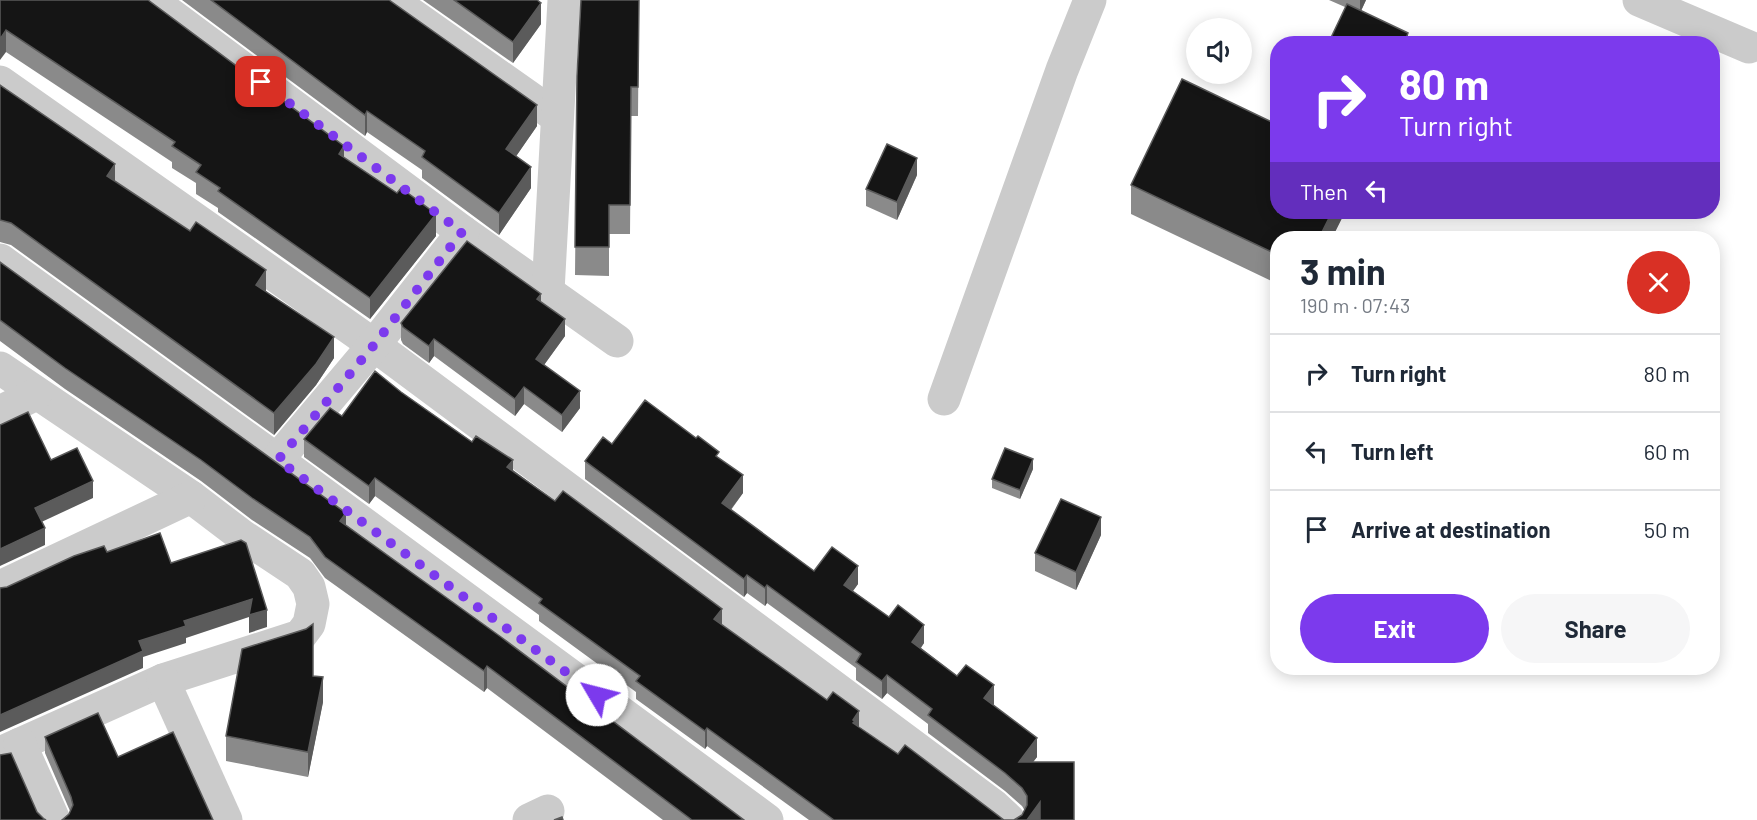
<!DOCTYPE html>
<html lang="en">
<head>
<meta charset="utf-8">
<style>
  body { margin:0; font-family:Barlow,sans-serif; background:#f6f6f7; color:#1f2937; height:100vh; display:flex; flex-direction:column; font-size:22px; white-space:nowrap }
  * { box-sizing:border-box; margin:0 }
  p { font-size:20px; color:#747a83 }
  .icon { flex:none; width:33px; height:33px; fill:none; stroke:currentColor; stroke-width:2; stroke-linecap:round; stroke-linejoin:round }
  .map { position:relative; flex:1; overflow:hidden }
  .side { position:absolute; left:1270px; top:231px; width:450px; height:444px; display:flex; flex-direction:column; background:#fff; border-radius:24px; box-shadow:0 3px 15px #0003 }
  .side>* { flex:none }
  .top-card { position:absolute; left:1270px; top:36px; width:450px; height:183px; border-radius:24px; box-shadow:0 3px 15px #0003; background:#7c3aed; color:#fff; overflow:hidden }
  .buttons { position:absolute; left:1186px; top:18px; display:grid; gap:12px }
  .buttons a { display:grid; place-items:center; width:66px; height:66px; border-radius:50%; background:#fff; box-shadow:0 3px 15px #0003; font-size:30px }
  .pin { position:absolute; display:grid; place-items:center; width:51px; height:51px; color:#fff; margin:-26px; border-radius:12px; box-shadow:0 3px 9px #0006 }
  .me { position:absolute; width:66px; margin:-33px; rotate:307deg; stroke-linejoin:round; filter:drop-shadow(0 0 4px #0008) }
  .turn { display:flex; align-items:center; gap:21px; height:126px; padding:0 30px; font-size:27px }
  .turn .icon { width:78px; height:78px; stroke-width:2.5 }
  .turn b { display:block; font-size:42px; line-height:51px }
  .then { display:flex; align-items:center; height:57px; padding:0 30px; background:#0003; gap:12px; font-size:22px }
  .round { display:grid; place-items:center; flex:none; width:63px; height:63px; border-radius:32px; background:#f6f6f7 }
  .headline { display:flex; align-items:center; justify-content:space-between; height:102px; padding:0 30px }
  h1 { font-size:36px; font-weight:700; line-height:45px }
  .action { display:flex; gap:12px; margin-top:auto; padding:12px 30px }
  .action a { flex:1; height:69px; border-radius:36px; background:#7c3aed; color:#fff; font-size:24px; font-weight:700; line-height:69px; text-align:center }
  .action a+a { background:#f6f6f7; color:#1f2937 }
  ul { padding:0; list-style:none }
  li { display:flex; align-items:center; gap:18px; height:78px; padding:0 30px; border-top:2px solid #e0e1e3 }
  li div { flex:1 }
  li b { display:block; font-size:22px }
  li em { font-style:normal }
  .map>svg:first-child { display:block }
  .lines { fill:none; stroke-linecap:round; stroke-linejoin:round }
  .minor { stroke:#cbcbcb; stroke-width:33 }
  .wall { fill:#8a8a8a }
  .shaded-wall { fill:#5b5b5b }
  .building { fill:#151515; stroke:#5b5b5b; stroke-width:1.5 }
  .route { stroke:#7c3aed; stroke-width:10; stroke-dasharray:0 18 }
</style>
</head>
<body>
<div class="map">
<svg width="1757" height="820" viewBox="0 0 1757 820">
  <rect width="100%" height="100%" fill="#fff"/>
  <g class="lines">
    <g class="minor">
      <polyline points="151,0 463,232 617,341"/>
      <polyline points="391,0 557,117"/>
      <polyline points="1639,0 1749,47"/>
      <polyline points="0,82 374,345 994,806 1009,820"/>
      <polyline points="0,260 277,460 767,820"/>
      <polyline points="548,291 564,0"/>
      <polyline points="0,368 191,497 241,535 300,574 309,587 313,604 309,624 300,636 163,680 0,753"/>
      <polyline points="944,399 1062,70 1090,0"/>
      <polyline points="0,412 36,394"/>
      <polyline points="277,460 374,345 463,232"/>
      <polyline points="0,587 191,497"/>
      <polyline points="163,680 226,820"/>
      <polyline points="20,744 54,820"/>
      <polyline points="529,820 548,811"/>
    </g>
  </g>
  <g class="wall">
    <polygon points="0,0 344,158 436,236 370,319 218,212 218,208 196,194 196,183 172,168 172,162 6,52"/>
    <polygon points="182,0 389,0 537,126 516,156 531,188 499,235 422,178 422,170 367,132 365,136"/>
    <polygon points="423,0 537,0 541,24 513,63"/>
    <polygon points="639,0 638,116 631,116 630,234 609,234 609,276 575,275 577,76"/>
    <polygon points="1329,0 1366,0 1361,11 1408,44 1345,7"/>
    <polygon points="0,85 115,181 266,291 334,358 316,385 274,435 11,245 0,242"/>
    <polygon points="917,175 897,220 866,206 866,189"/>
    <polygon points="1131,185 1278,212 1345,212 1332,238 1278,238 1278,284 1131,214"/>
    <polygon points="0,262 346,525 744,820 663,820 487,688 484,692 325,578 310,558 252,520 201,481 65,389 0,341"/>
    <polygon points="541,303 565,336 544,365 580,408 562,432 524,404 515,416 434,356 429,363 403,344 401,340 401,323"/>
    <polygon points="401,392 513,470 859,727 898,754 1004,820 1014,820 1022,815 1025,811 1022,806 1005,791 928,733 928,724 887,693 882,699 856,680 856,668 767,603 765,606 747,593 744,597 585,479 585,461 612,444 719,458 743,493 731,510 814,571 858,584 853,591 924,643 921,648 994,704 993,705 1037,757 1033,762 1074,820 809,820 707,746 705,749 636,699 636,692 539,621 539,615 375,496 369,504 304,457 304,439 342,416"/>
    <polygon points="1033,469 1020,499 992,488 992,479"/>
    <polygon points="1101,535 1076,590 1035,571 1035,553"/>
    <polygon points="313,676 323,702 308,777 226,761 226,736"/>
    <polygon points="45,737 118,757 69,814 70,811 45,753"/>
  </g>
  <g class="shaded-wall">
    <polygon points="1360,0 1366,0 1360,13"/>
    <polygon points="541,3 541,24 513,63 513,42"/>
    <polygon points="6,30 6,52 0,60 0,39"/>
    <polygon points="1408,33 1408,44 1404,44"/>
    <polygon points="537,105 537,126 506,171 506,149"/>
    <polygon points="367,111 367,132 365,136 365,115"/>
    <polygon points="344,146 344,167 339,154"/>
    <polygon points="917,158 917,175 897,220 897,202"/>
    <polygon points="115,164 115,186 107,176"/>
    <polygon points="531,167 531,188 499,235 499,213"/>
    <polygon points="1332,212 1345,212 1332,238 1319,238"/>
    <polygon points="436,214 436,236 370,319 370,298"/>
    <polygon points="266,270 266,292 256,285"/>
    <polygon points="541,294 541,310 537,299"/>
    <polygon points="565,319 565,336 536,376 536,359"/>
    <polygon points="334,337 334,358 316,385 274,435 274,413"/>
    <polygon points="434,339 434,356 429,363 429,346"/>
    <polygon points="524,387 524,404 515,416 515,399"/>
    <polygon points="580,391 580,408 562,432 562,415"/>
    <polygon points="1033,459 1033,469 1020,499 1020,490"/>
    <polygon points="513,460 513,478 507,467"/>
    <polygon points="743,475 743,493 722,521 722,503"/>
    <polygon points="375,478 375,496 369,504 369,486"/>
    <polygon points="93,481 93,498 35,525 35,508"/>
    <polygon points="346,513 346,534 340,521"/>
    <polygon points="1101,517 1101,535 1076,590 1076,572"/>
    <polygon points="45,528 45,545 0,566 0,549"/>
    <polygon points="858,566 858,584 844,603 844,585"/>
    <polygon points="747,575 747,593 744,597 744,579"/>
    <polygon points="767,585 767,603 765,606 765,588"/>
    <polygon points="252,599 267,610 267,627 249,633 249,617 186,638 186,643 143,657 143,668 0,732 0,715 139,641 184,621"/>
    <polygon points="722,609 722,627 714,619"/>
    <polygon points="924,625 924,643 912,660 912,642"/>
    <polygon points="487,666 487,688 484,692 484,671"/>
    <polygon points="887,675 887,693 882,699 882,681"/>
    <polygon points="323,677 323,702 308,777 308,752"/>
    <polygon points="994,685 994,704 984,717 984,698"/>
    <polygon points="859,711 859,729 853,737 853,720"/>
    <polygon points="707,728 707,746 705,749 705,731"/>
    <polygon points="1037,738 1037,757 1019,780 1019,762"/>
    <polygon points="1040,802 1040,820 1027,820"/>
  </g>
  <g class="building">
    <polygon points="0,0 148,0 344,146 339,154 397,193 401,188 436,214 370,298 218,191 220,188 196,172 201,165 172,146 175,142 6,30 0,39"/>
    <polygon points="211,0 389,0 537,105 506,149 531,167 499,213 422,157 425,151 367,111 365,115"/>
    <polygon points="454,0 537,0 541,3 513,42"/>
    <polygon points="581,0 639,0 638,87 631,87 630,205 609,205 609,247 575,247 577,76"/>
    <polygon points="1347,4 1408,33 1404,44 1328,44"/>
    <polygon points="1182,79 1278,125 1278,212 1332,212 1319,238 1278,238 1278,255 1131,185"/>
    <polygon points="0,85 115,164 107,176 190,231 196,222 266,270 256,285 334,337 316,364 274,413 11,223 0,220"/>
    <polygon points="887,144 917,158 897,202 866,189"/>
    <polygon points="467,241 541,294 537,299 565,319 536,359 580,391 562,415 524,387 515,399 434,339 429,346 403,327 401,323"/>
    <polygon points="0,262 346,513 340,521 501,637 744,820 692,820 487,666 484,671 325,557 310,537 252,498 201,460 65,368 0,320"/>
    <polygon points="375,371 401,392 472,442 476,436 513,460 507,467 555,501 563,491 722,609 714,619 827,700 833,692 859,711 853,720 855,721 853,723 898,754 905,745 1004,820 1014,820 1022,815 1027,805 1027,796 1022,788 1005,773 928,715 932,709 887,675 882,681 856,662 861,654 767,585 765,588 747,575 744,579 585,461 603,437 612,444 645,400 696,438 698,436 719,452 716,456 743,475 722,503 814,571 832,547 858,566 844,585 889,617 898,605 924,625 912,642 957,676 966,665 994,685 984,698 1037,738 1019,762 1074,762 1074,820 1040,820 1040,802 1027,820 834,820 707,728 705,731 636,681 640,676 539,603 542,599 375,478 369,486 304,439 330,408 342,416"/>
    <polygon points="28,412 51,460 77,448 93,481 35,508 45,528 0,549 0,425"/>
    <polygon points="1005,448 1033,459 1020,490 992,479"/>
    <polygon points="1061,499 1101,517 1076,572 1035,553"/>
    <polygon points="160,533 171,563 241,540 246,543 267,610 249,615 252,599 184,621 186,626 139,641 143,651 0,715 0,588 7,587 74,556 104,546 107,552"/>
    <polygon points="313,624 313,676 323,677 308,752 226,736 242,649 306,629"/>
    <polygon points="98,713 118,757 173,732 213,820 62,820 69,814 73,805 71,797 45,737"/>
    <polygon points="11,753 37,812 44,819 46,820 0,820 0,755"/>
    <polygon points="562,817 563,820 554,820"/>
  </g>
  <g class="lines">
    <polyline class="route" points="261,82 462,232 374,345 278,460 597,695"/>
  </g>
</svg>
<div class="buttons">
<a><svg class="icon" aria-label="sound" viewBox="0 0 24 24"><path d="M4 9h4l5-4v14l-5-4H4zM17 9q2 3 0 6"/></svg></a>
</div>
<div class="pin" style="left:261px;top:82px;background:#d93025"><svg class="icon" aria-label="arrive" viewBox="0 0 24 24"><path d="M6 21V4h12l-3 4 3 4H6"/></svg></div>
<svg class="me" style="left:597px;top:695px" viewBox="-20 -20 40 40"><circle r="19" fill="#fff"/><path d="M0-13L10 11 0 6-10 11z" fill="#7c3aed"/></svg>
<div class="top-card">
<div class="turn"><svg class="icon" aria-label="right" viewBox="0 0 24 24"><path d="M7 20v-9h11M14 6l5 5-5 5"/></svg><div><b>80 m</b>Turn right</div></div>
<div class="then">Then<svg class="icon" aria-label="left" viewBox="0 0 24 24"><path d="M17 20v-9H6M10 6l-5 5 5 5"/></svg></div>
</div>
<section class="side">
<div class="headline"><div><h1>3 min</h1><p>190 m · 07:43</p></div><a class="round" style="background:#d93025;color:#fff"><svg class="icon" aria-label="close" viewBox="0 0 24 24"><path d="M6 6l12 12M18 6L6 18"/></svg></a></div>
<ul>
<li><svg class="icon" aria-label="right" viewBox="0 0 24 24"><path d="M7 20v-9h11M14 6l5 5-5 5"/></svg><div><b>Turn right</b></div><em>80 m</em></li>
<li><svg class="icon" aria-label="left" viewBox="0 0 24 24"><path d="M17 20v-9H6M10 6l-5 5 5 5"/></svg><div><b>Turn left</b></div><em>60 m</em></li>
<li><svg class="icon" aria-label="arrive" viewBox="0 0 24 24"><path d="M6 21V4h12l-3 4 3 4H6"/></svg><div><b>Arrive at destination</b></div><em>50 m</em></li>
</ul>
<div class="action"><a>Exit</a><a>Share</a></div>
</section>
</div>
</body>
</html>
